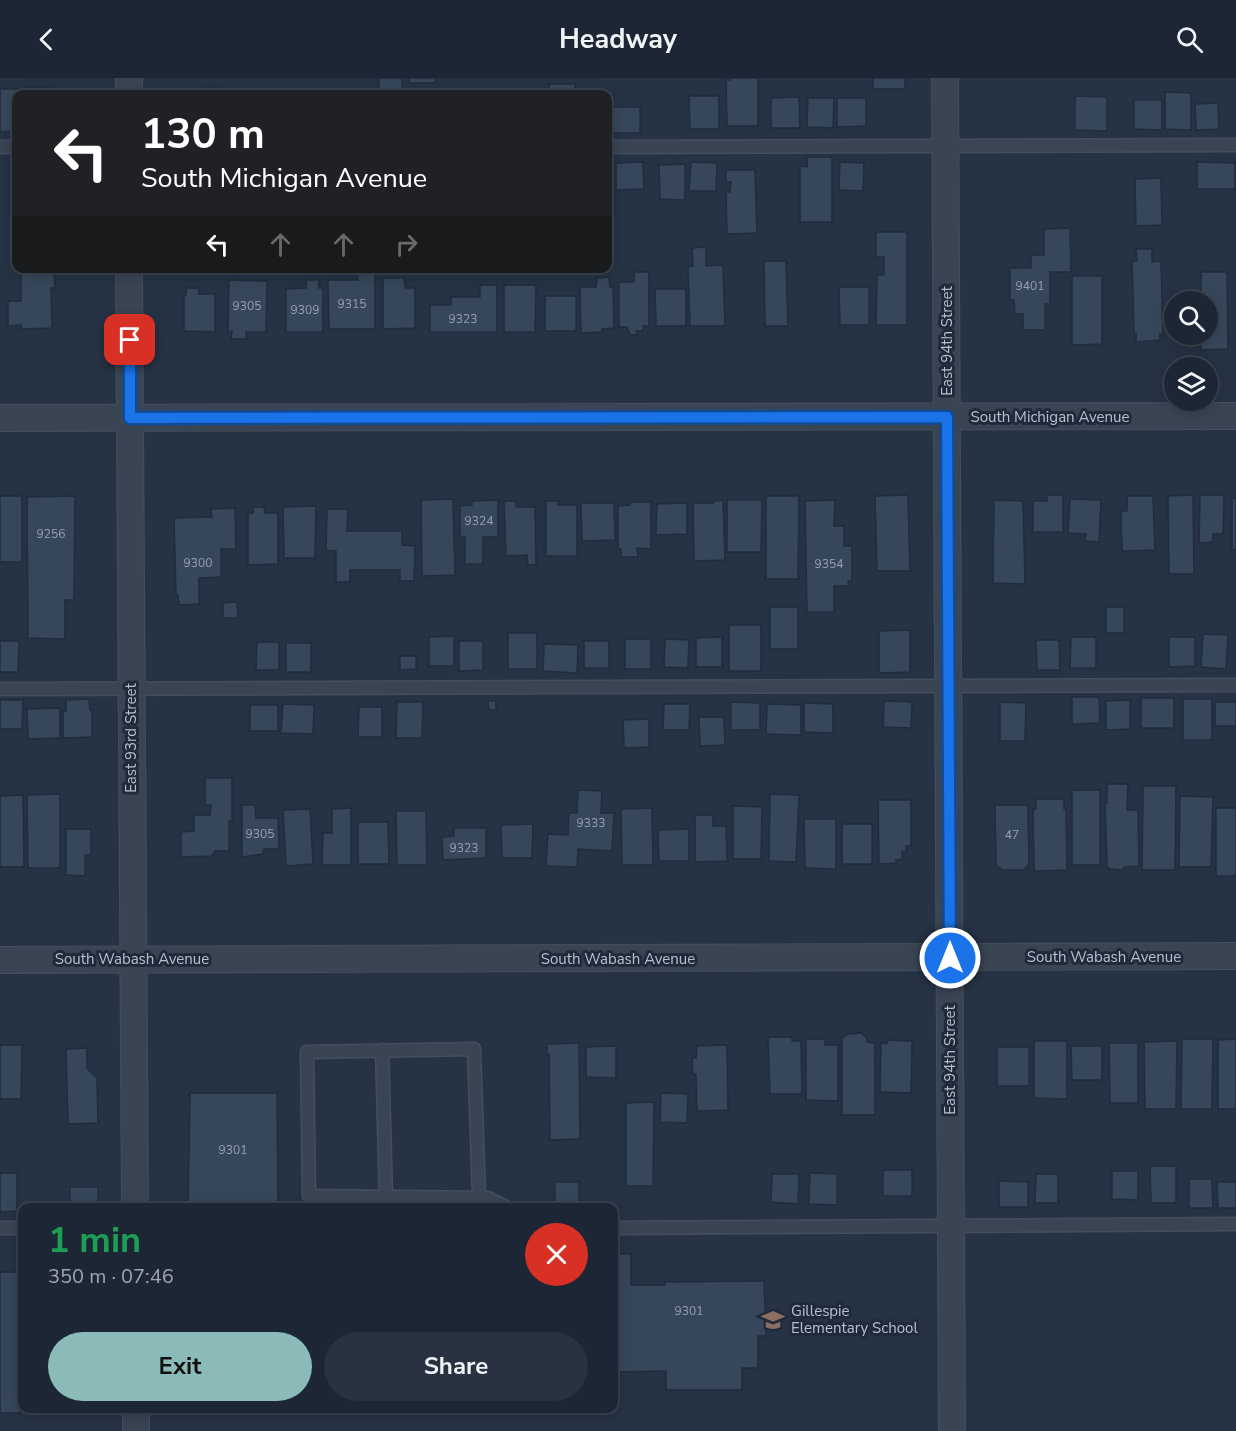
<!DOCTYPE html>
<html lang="en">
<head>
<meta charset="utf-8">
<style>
  body { margin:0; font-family:"Nunito Sans",sans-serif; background:#293240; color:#f1f3f6; height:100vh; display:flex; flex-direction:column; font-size:22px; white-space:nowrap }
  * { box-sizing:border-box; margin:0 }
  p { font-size:20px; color:#a0a5ac }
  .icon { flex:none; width:33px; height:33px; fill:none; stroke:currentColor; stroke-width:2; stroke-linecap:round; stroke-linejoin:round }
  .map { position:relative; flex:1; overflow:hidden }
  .panel { position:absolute; left:18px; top:1125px; width:600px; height:210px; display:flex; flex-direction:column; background:#1c2634; border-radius:12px; box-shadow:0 3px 15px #0003,0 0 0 2px #3a434f }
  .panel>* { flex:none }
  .hud { position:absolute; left:12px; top:12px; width:600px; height:183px; border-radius:12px; box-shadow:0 3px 15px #0003,0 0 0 2px #3a434f; background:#202124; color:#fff; overflow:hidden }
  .tools { position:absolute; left:1164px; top:213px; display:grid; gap:12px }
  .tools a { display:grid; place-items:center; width:54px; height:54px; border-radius:50%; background:#1c2634; box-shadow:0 3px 15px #0003,0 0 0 2px #3a434f; font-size:30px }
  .pin { position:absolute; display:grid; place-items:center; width:51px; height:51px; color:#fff; margin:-26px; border-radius:12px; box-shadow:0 3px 9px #0006 }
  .me { position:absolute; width:66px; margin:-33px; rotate:0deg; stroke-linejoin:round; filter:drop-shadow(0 0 4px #0008) }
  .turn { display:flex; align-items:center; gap:21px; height:126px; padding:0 30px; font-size:27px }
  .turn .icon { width:78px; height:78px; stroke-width:2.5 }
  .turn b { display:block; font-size:42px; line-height:51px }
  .lanes { display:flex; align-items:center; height:57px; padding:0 30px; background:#0003; justify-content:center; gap:30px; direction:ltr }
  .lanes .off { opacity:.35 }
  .round { display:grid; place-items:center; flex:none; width:63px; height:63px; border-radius:32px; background:#293240 }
  .headline { display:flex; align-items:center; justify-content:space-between; height:102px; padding:0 30px }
  h1 { font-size:36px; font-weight:700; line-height:45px; color:#1e9e55 }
  .cta { display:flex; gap:12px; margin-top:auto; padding:12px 30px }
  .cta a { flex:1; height:69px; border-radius:36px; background:#8bbbb9; color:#111; font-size:24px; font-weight:700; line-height:69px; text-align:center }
  .cta a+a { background:#293240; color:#f1f3f6 }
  header { display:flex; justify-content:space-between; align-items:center; height:78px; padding:0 30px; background:#1c2634; font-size:27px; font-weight:700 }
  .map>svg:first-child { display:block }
  .building { fill:#37475b; stroke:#212c3c; stroke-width:1.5 }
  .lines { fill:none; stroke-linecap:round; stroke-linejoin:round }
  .service-casing { stroke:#444e5e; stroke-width:15 }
  .minor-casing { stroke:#444e5e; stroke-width:28 }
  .service { stroke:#3a4554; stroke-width:12 }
  .minor { stroke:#3a4554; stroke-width:26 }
  .route-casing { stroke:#114b97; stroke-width:15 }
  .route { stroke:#1a73e8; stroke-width:10 }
  .labels { text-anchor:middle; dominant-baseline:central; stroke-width:6; stroke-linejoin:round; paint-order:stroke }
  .number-label { font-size:12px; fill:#96a0b0 }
  .street-label { font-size:15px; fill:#b8c0ce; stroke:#1f2a3a }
  .poi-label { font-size:15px; fill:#b8c0ce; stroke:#1f2a3a; text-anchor:start }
</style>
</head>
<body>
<header><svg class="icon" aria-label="back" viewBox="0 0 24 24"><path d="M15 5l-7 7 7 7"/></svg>Headway<svg class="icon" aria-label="search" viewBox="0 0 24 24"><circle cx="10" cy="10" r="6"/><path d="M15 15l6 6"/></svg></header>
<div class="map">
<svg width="1236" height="1353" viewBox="0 0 1236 1353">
  <rect width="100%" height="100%" fill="#263345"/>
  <g class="building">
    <rect x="379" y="0" width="23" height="16"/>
    <rect x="409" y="0" width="26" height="5"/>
    <polygon points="730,0 758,0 758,48 727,48 726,2 730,2"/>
    <rect x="873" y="0" width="32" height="11"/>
    <rect x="549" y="6" width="26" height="10"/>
    <rect x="24" y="10" width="30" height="6"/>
    <polygon points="219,10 219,16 187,16 187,11"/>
    <polygon points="0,11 19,11 19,16 16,16 16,53 0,54"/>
    <polygon points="1165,14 1191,15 1191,52 1165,51"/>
    <polygon points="689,18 719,18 719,51 690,51"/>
    <polygon points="1075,18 1107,19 1107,53 1075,52"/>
    <polygon points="799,19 800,50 771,50 771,20"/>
    <polygon points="808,20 834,20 833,50 807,49"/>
    <polygon points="837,20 866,20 866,48 837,49"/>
    <polygon points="1134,22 1162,22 1162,52 1134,51"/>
    <polygon points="1218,25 1219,51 1196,52 1195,26"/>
    <rect x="608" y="29" width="32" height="26"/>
    <polygon points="807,79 832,79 832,144 800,144 800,88 807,89"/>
    <polygon points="643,84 644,111 616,112 616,85"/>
    <polygon points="691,84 717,85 716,113 689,113"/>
    <polygon points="840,84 864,85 863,113 839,112"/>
    <polygon points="1197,84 1235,85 1235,111 1197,111"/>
    <polygon points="685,86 685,122 660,121 659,87"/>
    <rect x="14" y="88" width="2" height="32"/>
    <polygon points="726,92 755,92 757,155 727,156 726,114 730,114 731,104 726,104"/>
    <polygon points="1161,100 1162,147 1136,148 1135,101"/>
    <polygon points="1070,150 1071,194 1050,194 1050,226 1045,226 1045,252 1023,252 1023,236 1015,236 1014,222 1010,222 1010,190 1031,190 1031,177 1044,177 1044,151"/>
    <polygon points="876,154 907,154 907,247 876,247 877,197 884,197 884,179 876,179"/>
    <polygon points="706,169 706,188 723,187 725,248 690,248 688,189 693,188 692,170"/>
    <polygon points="1136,171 1152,171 1152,184 1161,183 1163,256 1160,256 1160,262 1136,264 1136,255 1134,255 1132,183 1137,183"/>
    <polygon points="764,183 786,183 788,248 765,248"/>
    <polygon points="21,190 54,190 55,210 51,210 52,250 21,251 21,247 8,248 8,223 21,223"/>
    <polygon points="357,191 375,191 375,251 329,251 328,202 358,202"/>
    <polygon points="634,194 649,194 649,248 643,248 643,253 636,253 637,257 630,257 627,249 619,249 619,204 634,204"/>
    <polygon points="1201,194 1227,194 1228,271 1201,272 1201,256 1208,256 1208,224 1201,224"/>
    <polygon points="1072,198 1102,198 1102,266 1072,267"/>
    <polygon points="609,199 610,209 613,209 614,250 602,251 602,254 581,255 580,209 596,209 597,200"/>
    <polygon points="383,200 404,200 405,210 415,210 415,250 383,251"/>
    <polygon points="229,202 267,203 266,254 246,254 246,261 231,261 232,253 228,254"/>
    <polygon points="306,202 319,202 319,210 323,210 323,254 286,254 286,211 306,210"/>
    <polygon points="480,207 497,207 497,254 430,254 430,227 451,227 451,219 480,219"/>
    <polygon points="504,207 536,207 535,254 504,254"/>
    <polygon points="839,209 869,209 869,247 840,247"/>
    <polygon points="186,210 198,210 199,216 215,216 215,254 184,253 184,217 186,217"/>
    <polygon points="655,211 686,211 686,248 656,248"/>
    <rect x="545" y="218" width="31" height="35"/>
    <polygon points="908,417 910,493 877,493 875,418"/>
    <polygon points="1048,417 1063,417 1063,454 1033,454 1033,423 1047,423"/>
    <polygon points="1193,417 1194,496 1169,496 1168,418"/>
    <polygon points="1200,417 1224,417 1223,456 1213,456 1213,464 1199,465"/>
    <rect x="0" y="418" width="22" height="66"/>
    <polygon points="75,418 74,522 65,522 65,561 28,560 27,419"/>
    <polygon points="766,418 799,418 798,501 766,501"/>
    <polygon points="1127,418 1153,418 1155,472 1122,473 1121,433 1127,433"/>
    <rect x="1232" y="420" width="4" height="52"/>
    <polygon points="453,421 455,497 422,498 421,422"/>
    <polygon points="1070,421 1101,422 1099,464 1085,463 1086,456 1068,455"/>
    <polygon points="498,422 498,459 483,459 483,486 465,486 465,459 460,458 460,428 472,427 472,423"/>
    <polygon points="723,422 725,482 694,483 693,425 714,425 714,423"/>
    <polygon points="727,422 762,422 761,474 727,474"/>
    <polygon points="835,422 834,448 844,448 844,468 852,468 852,503 848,503 849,508 834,508 834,534 807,534 805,423"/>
    <polygon points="994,422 1023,423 1025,506 993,505"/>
    <polygon points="504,423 516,423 516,429 535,429 536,487 528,487 527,477 506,478"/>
    <polygon points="546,423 558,423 558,427 577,427 577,478 546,478"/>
    <polygon points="630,424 651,424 651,471 637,470 638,479 621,479 621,471 618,470 618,428 630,427"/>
    <polygon points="581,425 614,425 615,462 582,463"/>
    <polygon points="687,425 687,456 656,457 657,426"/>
    <polygon points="316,428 315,480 284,480 283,429"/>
    <polygon points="253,429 264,429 265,435 278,435 278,486 248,487 248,436 253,435"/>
    <polygon points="235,430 236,471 221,471 221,499 199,500 199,526 179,527 178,517 176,517 174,440 212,439 211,431"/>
    <polygon points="327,431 348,431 347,453 402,453 402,467 415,468 414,503 400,503 400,492 350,492 350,504 336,504 336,473 326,472"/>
    <polygon points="237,524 238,540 223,540 223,525"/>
    <rect x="770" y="529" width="28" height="42"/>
    <rect x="1106" y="529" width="18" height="26"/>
    <rect x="729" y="547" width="32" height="46"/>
    <polygon points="910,552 910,594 879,595 879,553"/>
    <rect x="508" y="555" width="29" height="36"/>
    <polygon points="1203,556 1228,557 1226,591 1201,589"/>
    <polygon points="454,558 454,588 429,588 429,559"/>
    <polygon points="722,559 722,589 696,589 696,560"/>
    <polygon points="1071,559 1096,559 1096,590 1070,590"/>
    <polygon points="1169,559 1195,559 1195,588 1169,589"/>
    <rect x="625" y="561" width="26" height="30"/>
    <polygon points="665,561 689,562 688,590 664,589"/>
    <polygon points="1036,562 1059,562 1060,592 1037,592"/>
    <polygon points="0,563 19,563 18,594 0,594"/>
    <polygon points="459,563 483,563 483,592 459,593"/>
    <rect x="584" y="563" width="25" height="27"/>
    <polygon points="257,564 279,564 279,592 256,592"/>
    <rect x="286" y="565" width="25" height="29"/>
    <polygon points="544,566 578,567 577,595 543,593"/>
    <polygon points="400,578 416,578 416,591 400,592"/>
    <polygon points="1072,619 1099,619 1100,645 1072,646"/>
    <rect x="1141" y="620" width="33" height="30"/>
    <polygon points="89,621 90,632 92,632 92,659 63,660 63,633 66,633 66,622"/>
    <rect x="1183" y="621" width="29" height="41"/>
    <polygon points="0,622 23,622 22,651 0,651"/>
    <polygon points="1130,622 1130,651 1106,652 1106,623"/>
    <polygon points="488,623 496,623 496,632 489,632"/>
    <polygon points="884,623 912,624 911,650 883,649"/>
    <polygon points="397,624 423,624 422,660 396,660"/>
    <polygon points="731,624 760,625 760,652 731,652"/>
    <polygon points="1000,624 1026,625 1025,663 1000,663"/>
    <rect x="1215" y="624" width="21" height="24"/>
    <polygon points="804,625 833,626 833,655 804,654"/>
    <polygon points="283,626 314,627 313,656 281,655"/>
    <polygon points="664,626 690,626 689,652 663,652"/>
    <polygon points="767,626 801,627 801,657 766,656"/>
    <rect x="250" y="627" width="28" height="26"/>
    <polygon points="359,629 382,629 382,659 358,659"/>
    <polygon points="60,630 60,660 28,661 27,631"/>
    <polygon points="699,639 724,639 725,667 700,668"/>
    <polygon points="649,641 649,669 624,670 623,642"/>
    <polygon points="205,700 232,700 232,743 229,743 229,773 215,773 212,778 181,779 181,754 194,753 194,737 210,737 211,727 205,727"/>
    <polygon points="1107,706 1128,706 1127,732 1138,732 1139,788 1125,789 1122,792 1110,791 1107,788 1105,725 1107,725"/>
    <polygon points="1143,708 1176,708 1175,792 1142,792"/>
    <polygon points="578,712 602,713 601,735 614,735 612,773 578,771 577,789 546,788 548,756 568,757 569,735 577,735"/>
    <rect x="1072" y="712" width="28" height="75"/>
    <polygon points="60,716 60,790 28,790 27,717"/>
    <polygon points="770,716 799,717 796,784 769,783"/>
    <polygon points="23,717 24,789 0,789 0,718"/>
    <polygon points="1180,718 1213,719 1211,789 1179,789"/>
    <polygon points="1036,721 1064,721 1064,731 1066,731 1067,792 1034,793 1033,731 1036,731"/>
    <polygon points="878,722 911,722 911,768 906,768 906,773 902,774 902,781 896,782 896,785 879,786"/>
    <polygon points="242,727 255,727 256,740 278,740 279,771 264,771 263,776 242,779"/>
    <polygon points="995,727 1028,727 1029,786 1024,792 1002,792 996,787"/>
    <polygon points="733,728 762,729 761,781 733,781"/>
    <polygon points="351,730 351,787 322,787 323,755 332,755 332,731"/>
    <polygon points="652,730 653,787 622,787 621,731"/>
    <rect x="1216" y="730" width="20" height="68"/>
    <polygon points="310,731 313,786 286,788 283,732"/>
    <polygon points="396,733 426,733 427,787 397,787"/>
    <polygon points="695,737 713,737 713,748 726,748 727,783 695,784"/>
    <polygon points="804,741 836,741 836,791 805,790"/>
    <polygon points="358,744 388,744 389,786 358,786"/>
    <polygon points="533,746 532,780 502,780 501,747"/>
    <rect x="842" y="746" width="30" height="40"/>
    <polygon points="454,750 486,750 486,780 443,782 442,759 454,758"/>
    <polygon points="66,751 91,751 91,777 85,777 85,798 66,797"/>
    <polygon points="689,751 689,783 659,783 658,752"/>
    <polygon points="862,955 867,961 867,964 875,965 875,1037 842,1037 842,960 848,956"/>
    <polygon points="768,959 792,959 792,963 801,963 802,1016 770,1016"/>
    <polygon points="806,961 825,961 825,967 838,967 838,1023 806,1022"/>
    <polygon points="1182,961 1213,961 1212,1031 1181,1031"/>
    <polygon points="1236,961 1236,1031 1218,1031 1218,962"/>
    <polygon points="888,962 912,963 911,1015 880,1014 881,965 887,966"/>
    <polygon points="1034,963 1067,963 1067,1021 1034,1020"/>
    <polygon points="1177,963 1176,1031 1145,1031 1144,964"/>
    <polygon points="579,965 580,1061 550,1062 549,976 547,977 547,966"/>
    <polygon points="1109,965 1138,965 1138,1025 1110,1025"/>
    <polygon points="0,967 22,967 21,1021 0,1021"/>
    <polygon points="727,967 728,1032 697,1033 696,996 693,996 692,980 696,980 697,968"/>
    <polygon points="616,968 616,1000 586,999 586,969"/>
    <polygon points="1071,968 1102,968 1102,1002 1072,1002"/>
    <rect x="997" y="969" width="32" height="39"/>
    <polygon points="87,970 87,990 97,1000 98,1045 68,1046 66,971"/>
    <polygon points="190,1015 277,1015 278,1130 188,1130"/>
    <polygon points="661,1015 688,1016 687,1045 660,1044"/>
    <polygon points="654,1024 653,1108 626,1108 626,1025"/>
    <polygon points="1150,1088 1176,1088 1176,1125 1151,1125"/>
    <rect x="883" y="1092" width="29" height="26"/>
    <polygon points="1112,1093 1138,1093 1138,1122 1112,1121"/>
    <polygon points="0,1095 17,1095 17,1133 0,1134"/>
    <polygon points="810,1095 837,1096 837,1127 809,1126"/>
    <polygon points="772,1096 799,1096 798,1126 771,1124"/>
    <polygon points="1036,1096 1058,1096 1058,1125 1035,1125"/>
    <polygon points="1189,1101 1212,1101 1213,1130 1189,1130"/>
    <polygon points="999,1103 1028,1104 1028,1129 999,1129"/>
    <rect x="555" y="1104" width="24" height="26"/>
    <polygon points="1217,1104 1236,1104 1236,1130 1218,1130"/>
    <rect x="70" y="1109" width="28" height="21"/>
    <polygon points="614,1176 631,1176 631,1207 665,1207 665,1204 764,1203 766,1258 758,1258 758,1290 742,1290 742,1312 666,1312 666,1293 614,1294"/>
    <polygon points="0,1194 22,1194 22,1232 20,1232 20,1264 22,1264 22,1294 20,1294 20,1335 0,1335"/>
    <rect x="58" y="1330" width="33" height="4"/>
  </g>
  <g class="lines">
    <g class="service-casing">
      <g id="service">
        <polyline points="0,69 16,69"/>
        <polyline points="608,69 1236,67"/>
        <polyline points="0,611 1236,607"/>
        <polyline points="382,972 386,1119"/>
        <polyline points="479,1120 474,971 307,974 309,1118 488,1120 508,1130"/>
        <polyline points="0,1150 22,1150"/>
        <polyline points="614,1150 1236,1146"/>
      </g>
    </g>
    <g class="minor-casing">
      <g id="minor">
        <polyline points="129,0 129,16"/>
        <polyline points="945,0 952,1353"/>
        <polyline points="129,190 135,1130"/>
        <polyline points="0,340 1236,338"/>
        <polyline points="0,882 1236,878"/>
        <polyline points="136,1330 136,1353"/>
      </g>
    </g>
    <use href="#service" class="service"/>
    <use href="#minor" class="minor"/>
  </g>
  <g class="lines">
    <g class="route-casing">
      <polyline id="route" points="130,262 130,340 947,339 950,880"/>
    </g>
    <use href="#route" class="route"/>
  </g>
  <defs>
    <g id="school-bare" transform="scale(1.8)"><path d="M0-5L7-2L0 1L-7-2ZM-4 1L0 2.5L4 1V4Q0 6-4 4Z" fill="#8d6e63" stroke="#1f2a3a" stroke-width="2.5" paint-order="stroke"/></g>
  </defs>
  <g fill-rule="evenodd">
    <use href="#school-bare" x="773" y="1242"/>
  </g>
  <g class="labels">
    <g class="number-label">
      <text x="1030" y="208">9401</text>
      <text x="352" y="226">9315</text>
      <text x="247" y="228">9305</text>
      <text x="305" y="232">9309</text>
      <text x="463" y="241">9323</text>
      <text x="479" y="443">9324</text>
      <text x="51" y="456">9256</text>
      <text x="198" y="485">9300</text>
      <text x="829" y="486">9354</text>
      <text x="591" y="745">9333</text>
      <text x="260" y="756">9305</text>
      <text x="1012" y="757">47</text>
      <text x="464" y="770">9323</text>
      <text x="233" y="1072">9301</text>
      <text x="689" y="1233">9301</text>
    </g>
    <g class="street-label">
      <text transform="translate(947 263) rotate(-90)">East 94th Street</text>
      <text x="1050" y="339">South Michigan Avenue</text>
      <text transform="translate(131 660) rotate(-90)">East 93rd Street</text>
      <text x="1104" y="879">South Wabash Avenue</text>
      <text x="132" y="881">South Wabash Avenue</text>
      <text x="618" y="881">South Wabash Avenue</text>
      <text transform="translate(950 982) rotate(-90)">East 94th Street</text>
    </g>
    <g class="poi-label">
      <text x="791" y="1233">Gillespie<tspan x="791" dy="17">Elementary School</tspan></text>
    </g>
  </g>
</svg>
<div class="tools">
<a><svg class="icon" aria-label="search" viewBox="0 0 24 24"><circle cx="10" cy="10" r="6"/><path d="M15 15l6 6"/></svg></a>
<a><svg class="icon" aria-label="layers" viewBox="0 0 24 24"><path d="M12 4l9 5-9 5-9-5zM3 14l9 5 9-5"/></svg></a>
</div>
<div class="pin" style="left:130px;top:262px;background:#d93025"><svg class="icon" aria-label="arrive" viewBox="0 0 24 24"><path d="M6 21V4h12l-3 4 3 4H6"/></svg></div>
<svg class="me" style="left:950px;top:880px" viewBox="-20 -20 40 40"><circle r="17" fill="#1a73e8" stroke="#fff" stroke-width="3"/><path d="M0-11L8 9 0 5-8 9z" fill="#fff"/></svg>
<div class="hud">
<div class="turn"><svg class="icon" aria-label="left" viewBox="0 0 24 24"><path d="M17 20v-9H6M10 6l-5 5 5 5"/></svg><div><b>130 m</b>South Michigan Avenue</div></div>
<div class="lanes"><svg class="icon" aria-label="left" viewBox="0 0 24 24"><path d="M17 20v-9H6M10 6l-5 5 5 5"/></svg><svg class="icon off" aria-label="ahead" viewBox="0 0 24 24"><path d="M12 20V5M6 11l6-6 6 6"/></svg><svg class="icon off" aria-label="ahead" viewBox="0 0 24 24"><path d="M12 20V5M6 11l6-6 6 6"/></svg><svg class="icon off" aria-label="right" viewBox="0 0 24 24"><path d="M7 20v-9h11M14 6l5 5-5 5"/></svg></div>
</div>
<section class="panel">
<div class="headline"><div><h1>1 min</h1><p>350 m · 07:46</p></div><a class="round" style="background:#d93025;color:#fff"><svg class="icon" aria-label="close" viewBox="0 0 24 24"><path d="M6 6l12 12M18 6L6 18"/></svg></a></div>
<div class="cta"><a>Exit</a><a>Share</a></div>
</section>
</div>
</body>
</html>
